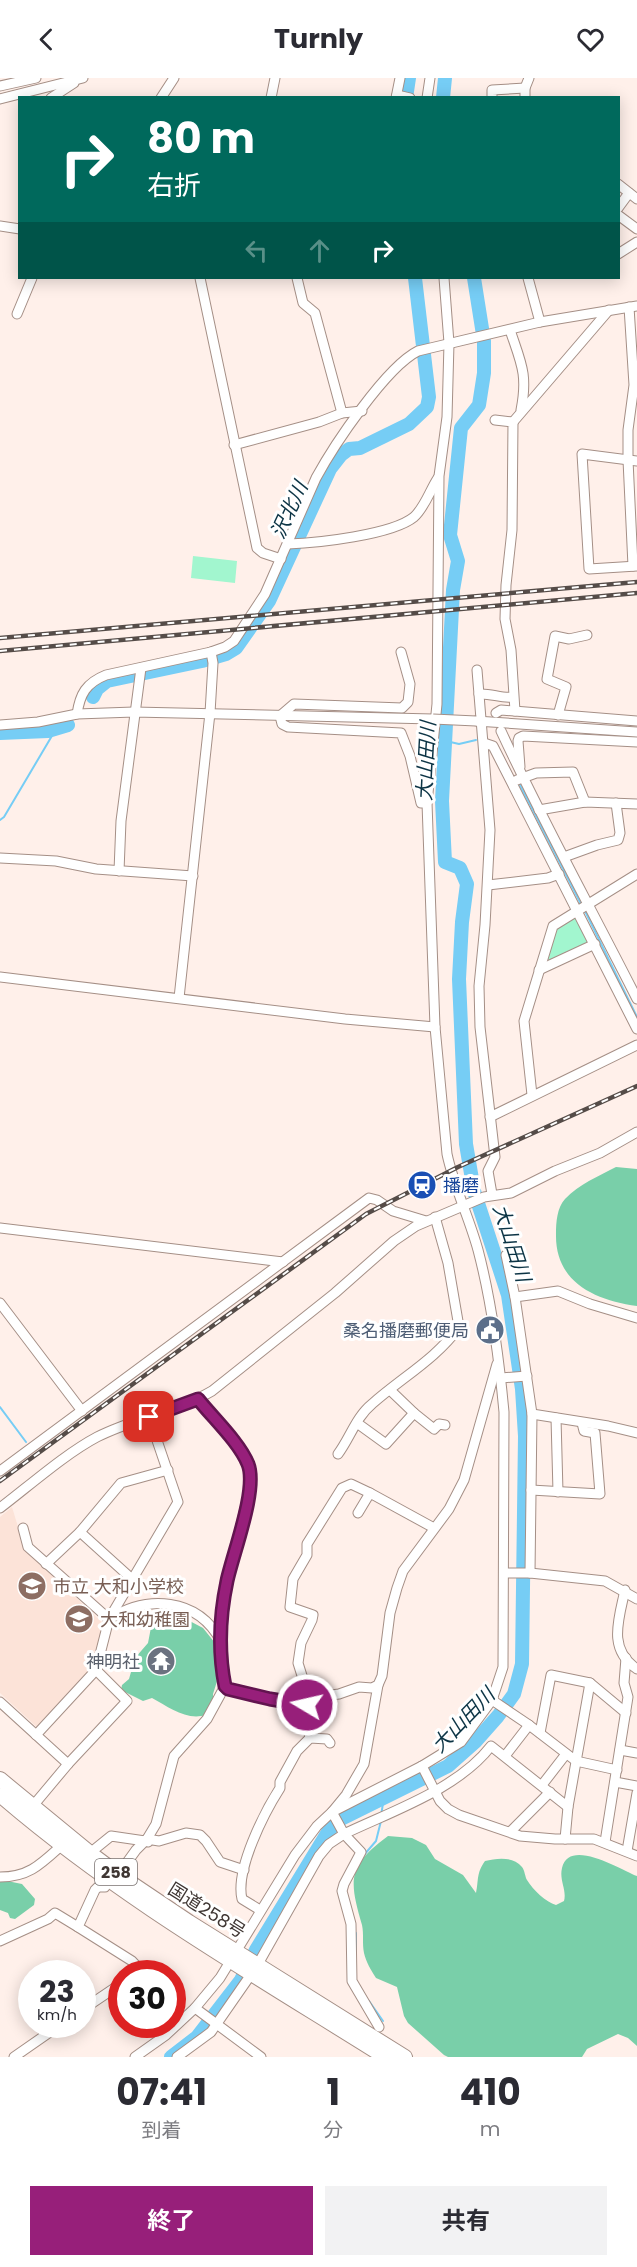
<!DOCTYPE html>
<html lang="ja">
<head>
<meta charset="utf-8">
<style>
  body { margin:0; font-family:Poppins,"Noto Sans JP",sans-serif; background:#f2f2f3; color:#2b2b33; height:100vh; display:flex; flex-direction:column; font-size:22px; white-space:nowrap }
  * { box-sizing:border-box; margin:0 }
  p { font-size:20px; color:#7c7c81 }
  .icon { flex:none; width:33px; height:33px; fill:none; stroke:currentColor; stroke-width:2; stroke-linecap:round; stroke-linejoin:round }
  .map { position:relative; height:1979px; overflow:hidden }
  .panel { display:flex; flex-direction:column; background:#fff; flex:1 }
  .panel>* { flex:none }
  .banner { position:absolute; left:18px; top:18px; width:602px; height:183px; border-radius:0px; box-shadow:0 3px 15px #0003; background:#00695c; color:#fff; overflow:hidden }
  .speed { position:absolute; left:18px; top:1882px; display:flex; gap:12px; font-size:30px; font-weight:700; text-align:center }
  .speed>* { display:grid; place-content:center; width:78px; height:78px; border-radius:50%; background:#fff; box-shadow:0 3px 15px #0003; line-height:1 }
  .speed small { font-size:15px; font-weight:400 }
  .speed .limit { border:9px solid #d22; background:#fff; color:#111 }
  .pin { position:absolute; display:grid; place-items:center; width:51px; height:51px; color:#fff; margin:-26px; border-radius:12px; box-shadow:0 3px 9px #0006 }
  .me { position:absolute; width:66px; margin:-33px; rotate:279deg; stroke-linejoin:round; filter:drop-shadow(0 0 4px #0008) }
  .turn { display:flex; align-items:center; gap:21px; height:126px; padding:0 30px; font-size:27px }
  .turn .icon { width:78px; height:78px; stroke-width:2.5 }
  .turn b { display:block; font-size:42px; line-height:51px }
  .lanes { display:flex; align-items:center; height:57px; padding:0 30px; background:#0003; justify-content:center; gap:30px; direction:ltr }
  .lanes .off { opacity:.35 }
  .eta { display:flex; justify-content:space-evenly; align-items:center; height:102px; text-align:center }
  .eta b { font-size:36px; font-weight:700; line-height:42px }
  .action { display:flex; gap:12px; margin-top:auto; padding:12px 30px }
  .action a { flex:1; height:69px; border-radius:0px; background:#971f7a; color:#fff; font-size:24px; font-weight:700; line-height:69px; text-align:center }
  .action a+a { background:#f2f2f3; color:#2b2b33 }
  header { display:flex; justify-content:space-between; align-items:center; height:78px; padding:0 30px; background:#fff; font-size:27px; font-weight:700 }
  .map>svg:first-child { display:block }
  .built { fill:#fce3d8 }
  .green { fill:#a2f6cf }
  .forest { fill:#79cfa9 }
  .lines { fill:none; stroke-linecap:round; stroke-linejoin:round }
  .stream { stroke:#76cdf5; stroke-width:2 }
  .river { stroke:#76cdf5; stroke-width:14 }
  .minor-casing { stroke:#a58f86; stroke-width:11 }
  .highway-casing { stroke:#a58f86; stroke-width:16 }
  .minor { stroke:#fff; stroke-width:9 }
  .highway { stroke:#fff; stroke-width:14 }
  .rail-casing { stroke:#554c48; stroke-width:4.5 }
  .rail { stroke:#fff; stroke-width:2; stroke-dasharray:7; stroke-linecap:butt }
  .minor-bridge-casing { stroke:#a58f86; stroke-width:11; stroke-linecap:butt }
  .minor-bridge { stroke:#fff; stroke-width:9 }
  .route-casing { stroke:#62144f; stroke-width:15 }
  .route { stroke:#971f7a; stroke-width:10 }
  .labels { text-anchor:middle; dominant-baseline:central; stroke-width:6; stroke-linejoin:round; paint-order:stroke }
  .shield { fill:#fff; stroke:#797270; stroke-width:1.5 }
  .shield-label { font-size:16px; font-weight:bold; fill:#3f3633 }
  .transit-label { font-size:18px; fill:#164399; stroke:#fff; text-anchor:start }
  .service-label { font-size:18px; fill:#4e5e75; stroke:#fff; text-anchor:end }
  .education-label { font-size:18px; fill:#785e54; stroke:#fff; text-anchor:start }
  .worship-label { font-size:18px; fill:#5b616d; stroke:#fff; text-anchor:end }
  .street-label { font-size:18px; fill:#3f3633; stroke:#fff }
  .water-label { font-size:20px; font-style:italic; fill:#0c3445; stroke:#fff }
</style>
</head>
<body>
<header><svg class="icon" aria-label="back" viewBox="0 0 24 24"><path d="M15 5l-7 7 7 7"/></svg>Turnly<svg class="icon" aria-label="heart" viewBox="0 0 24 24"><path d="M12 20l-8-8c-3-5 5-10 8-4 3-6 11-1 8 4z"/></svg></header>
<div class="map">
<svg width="637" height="1979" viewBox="0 0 637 1979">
  <rect width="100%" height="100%" fill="#fff0ea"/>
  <polygon class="built" points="12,1429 25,1472 104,1546 93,1590 39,1651 0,1615 0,1439"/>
  <g class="green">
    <polygon points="193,478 237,483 235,505 191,500"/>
    <polygon points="574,837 588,865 548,886 546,883 554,851"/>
  </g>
  <g class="forest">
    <path d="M616,1089L637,1091V1228C594,1222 555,1204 556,1156C556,1144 557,1130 565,1121C579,1106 599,1098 616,1089Z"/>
    <path d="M165,1530L203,1550L215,1565L219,1597L213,1616V1625L206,1637C186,1643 169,1629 152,1620L143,1623L121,1612L122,1607L129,1601L135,1580L148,1565L153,1539Z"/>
    <path d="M388,1758L412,1760L426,1767L435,1781L463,1797L476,1815C479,1801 476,1796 485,1783C497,1780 513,1778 522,1789C525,1793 525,1799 527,1802C533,1812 546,1824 556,1827L564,1823C567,1812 559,1802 562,1790C569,1759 621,1792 637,1798V1968L628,1960L618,1956L587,1971L582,1979H448L444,1977L408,1945L404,1938L397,1909L376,1900C371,1892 366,1884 364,1875C362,1866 364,1856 362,1847C349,1802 347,1788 388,1758Z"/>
    <polygon points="0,1799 2,1802 22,1806 35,1821 34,1827 15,1841 10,1840 8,1835 0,1832"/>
  </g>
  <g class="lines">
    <g class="stream">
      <polyline points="446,663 459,666 476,662"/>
      <polyline points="520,707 581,826"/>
      <polyline points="0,742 4,739 56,651"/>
      <polyline points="584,831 637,939"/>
      <polyline points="0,1329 26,1364"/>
      <polyline points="381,1738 384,1719"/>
      <polyline points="364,1777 376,1763 381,1743"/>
      <polyline points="356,1855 356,1891"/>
      <polyline points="369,1923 383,1943"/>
    </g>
    <g class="river">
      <polyline points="406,20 409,0"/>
      <polyline points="443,20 445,0"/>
      <polyline points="93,619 97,611 107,603 202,583 226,576 236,570 269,523 330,391 341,377 349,371 360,370 409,346 427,329 429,319 415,200"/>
      <polyline points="0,655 48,653 68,647"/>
      <polyline points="171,1979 197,1959 241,1902 256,1872 328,1754 337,1743 448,1688 475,1664 498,1638 514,1616 522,1586 525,1358 522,1311 508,1217 474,1113 466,1066 459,901 462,844 467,806 460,790 445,784 442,723 453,512 458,483 450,457 461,350 479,327 484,295 484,263 474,200"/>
    </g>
    <g class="minor-casing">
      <g id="minor">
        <polyline points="0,8 36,0"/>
        <polyline points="397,17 410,20"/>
        <polyline points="51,20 74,5"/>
        <polyline points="161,20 174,0"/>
        <polyline points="271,20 275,0"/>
        <polyline points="396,20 400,0"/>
        <polyline points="427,20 430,0"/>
        <polyline points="492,20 492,12 525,10"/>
        <polyline points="525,20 525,10 529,0"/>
        <polyline points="0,21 83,0"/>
        <polyline points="618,106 637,121"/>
        <polyline points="618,130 629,115"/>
        <polyline points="618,137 637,151"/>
        <polyline points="0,148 20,151"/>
        <polyline points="618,176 637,164"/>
        <polyline points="200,200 257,470 263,475 281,481"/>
        <polyline points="297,200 303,225 315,235 342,335"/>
        <polyline points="528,200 540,244"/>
        <polyline points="629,229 634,307 628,352 628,382 633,488"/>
        <polyline points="17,236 32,200"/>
        <path d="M510,252C521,285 528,296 521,332"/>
        <polyline points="495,342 513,344 512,452 506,507 505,541 511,572 515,633"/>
        <polyline points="513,344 609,232"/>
        <polyline points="234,367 319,344 342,335 362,333"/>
        <polyline points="637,383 582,376 589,491 637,488"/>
        <path d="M288,466C317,465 392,457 414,439C425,429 430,412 438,400"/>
        <polyline points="401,574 410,606 408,624 402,630 294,626 280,638 282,646 288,649 401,655 410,678 421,725 427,725"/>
        <polyline points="477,592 490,752 485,847 479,908 480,949 495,1079 488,1093 492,1116"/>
        <path d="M479,616C491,615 502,621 513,619"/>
        <polyline points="496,635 501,632 637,643"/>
        <path d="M77,636C80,616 86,605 106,597L211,574"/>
        <polyline points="558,637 566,609 547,601 555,558 569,561 587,557"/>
        <polyline points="476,643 637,654"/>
        <polyline points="0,647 38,644 77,636 134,634 433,641"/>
        <path d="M501,653C543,744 592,832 637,921"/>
        <polyline points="484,665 493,668 637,951"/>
        <polyline points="520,689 518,663 519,660 523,658 637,664"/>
        <polyline points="517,702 536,695 573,694 585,724"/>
        <polyline points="539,732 585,724 637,726"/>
        <polyline points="564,779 597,767 618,762 620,755 616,725"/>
        <polyline points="0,780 56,783 96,791 193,798"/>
        <polyline points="119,793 121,743 141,590"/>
        <polyline points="488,807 548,800 559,796"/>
        <polyline points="539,892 595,866"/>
        <polyline points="0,899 345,941 435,949"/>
        <path d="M179,920L210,635L213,585L211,574L225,569L234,563L265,516L316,400C334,367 386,289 418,273L540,244L637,228"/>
        <polyline points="532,1017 524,943 553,848 637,796"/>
        <polyline points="490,1039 637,967"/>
        <polyline points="0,1150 283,1184"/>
        <polyline points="515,1219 558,1213 590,1226 637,1240"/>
        <polyline points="0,1225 82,1333"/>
        <polyline points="501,1300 527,1298"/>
        <polyline points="390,1312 414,1335 434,1351 439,1346 445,1347"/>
        <path d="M198,1321C216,1343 249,1373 251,1402C238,1471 211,1537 225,1608L227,1611L270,1621L307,1627"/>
        <polyline points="532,1336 608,1348 637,1355"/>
        <polyline points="556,1340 558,1414"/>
        <polyline points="357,1345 386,1366 414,1335"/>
        <path d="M338,1376C350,1360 356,1339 372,1326C401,1300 436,1281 459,1249L448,1185L435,1139"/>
        <polyline points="0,1393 369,1120 377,1122 393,1133 426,1143"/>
        <polyline points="531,1412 600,1416 595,1355 584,1353 582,1345"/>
        <path d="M0,1430C29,1408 65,1376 97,1359C134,1340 176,1334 212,1313L335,1215L394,1163L416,1148L484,1119L511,1115L555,1093L600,1075L637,1054"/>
        <polyline points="358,1435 370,1415 434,1450"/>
        <path d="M23,1450L28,1469L109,1541C147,1517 197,1519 221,1563"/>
        <polyline points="80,1454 132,1501"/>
        <polyline points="46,1486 80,1454 121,1405 168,1392"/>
        <polyline points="505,1495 530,1495 532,1336 515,1219 506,1177"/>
        <polyline points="530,1495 605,1503 637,1521"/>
        <path d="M625,1512C619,1541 607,1571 637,1591"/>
        <polyline points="378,1607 364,1686 346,1717 332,1734 344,1756 361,1774 344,1806 342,1813 351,1846 352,1903 379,1949"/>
        <polyline points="309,1620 339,1616 359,1609 372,1610 378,1607 382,1598 390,1535 397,1510 403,1493 449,1431 464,1402 497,1286"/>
        <polyline points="492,1622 529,1647 576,1683 617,1692"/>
        <polyline points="0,1624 68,1686"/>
        <polyline points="540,1655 551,1597 590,1605 626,1635"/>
        <polyline points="36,1657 96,1592 109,1541 178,1424 149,1339"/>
        <polyline points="310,1660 306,1640 309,1620 298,1585 301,1565 312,1542 313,1537 290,1529 293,1501 307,1477 307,1466 342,1410 351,1406 370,1415"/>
        <polyline points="620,1672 637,1675"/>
        <polyline points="505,1678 529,1647"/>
        <polyline points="422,1688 440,1723 448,1731 459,1737 520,1758 555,1761 594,1761 637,1778"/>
        <polyline points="615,1704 637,1708"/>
        <polyline points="542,1707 566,1676"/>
        <polyline points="32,1729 68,1686 127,1623 96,1592"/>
        <polyline points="511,1753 550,1714"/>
        <polyline points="565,1761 568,1729 590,1605"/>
        <polyline points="148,1764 147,1761 159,1763 186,1755 200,1757 206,1763 220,1784 244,1792"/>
        <polyline points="605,1764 628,1619 624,1605 626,1580"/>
        <polyline points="627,1773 637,1715"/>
        <polyline points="90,1775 111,1758 145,1763"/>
        <polyline points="123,1790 136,1772 147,1761 156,1746 174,1678 207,1641 225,1608"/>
        <path d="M0,1799C29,1799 41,1786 62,1767"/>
        <polyline points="105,1809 98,1809 95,1812 78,1849 132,1883 144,1896"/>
        <path d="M260,1832L242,1821C235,1792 264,1735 280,1710V1704L297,1673L310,1660L327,1661L330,1665"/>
        <polyline points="0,1863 48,1841 55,1835 78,1849"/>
        <path d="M258,1886L319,1778L329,1766L344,1756C392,1733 458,1711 491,1668L568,1729"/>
        <polyline points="195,1930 261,1979"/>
        <polyline points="82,1932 122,1905"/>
        <polyline points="14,1979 60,1947"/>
        <path d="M135,1979L166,1957L195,1930L220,1900L295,1777L317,1748L332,1734L422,1688L461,1664L492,1622L503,1589L504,1334C499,1280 492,1225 478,1172C469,1139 454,1109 447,1076L435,949L427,725L437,626L439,398L447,339L449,265L444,200"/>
        <polyline points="177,1979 211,1954 252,1895"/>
      </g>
    </g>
    <g class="highway-casing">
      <g id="highway">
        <polyline points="0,1701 90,1775 125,1801 189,1844 405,1979"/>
        <path d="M0,1717C118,1819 253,1896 385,1979"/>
      </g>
    </g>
    <use href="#minor" class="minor"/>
    <use href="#highway" class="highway"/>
    <g class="rail-casing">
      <g id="rail">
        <polyline points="0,560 637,504"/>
        <polyline points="0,573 637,515"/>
        <polyline points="0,1403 366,1136 458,1089 637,1008"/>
      </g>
    </g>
    <use href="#rail" class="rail"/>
    <g class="minor-bridge-casing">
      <polyline id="minor-bridge" points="433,641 476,643"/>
    </g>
    <use href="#minor-bridge" class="minor-bridge"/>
  </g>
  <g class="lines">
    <g class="route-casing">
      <path id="route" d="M149,1339L198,1321C213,1340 239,1364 248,1386C258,1411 233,1475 227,1503C220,1536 218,1573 225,1608L228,1611L270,1621L307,1627"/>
    </g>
    <use href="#route" class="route"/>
  </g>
  <defs>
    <g id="station-disc" transform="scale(1.5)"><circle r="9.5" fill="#1a4fb4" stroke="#fff"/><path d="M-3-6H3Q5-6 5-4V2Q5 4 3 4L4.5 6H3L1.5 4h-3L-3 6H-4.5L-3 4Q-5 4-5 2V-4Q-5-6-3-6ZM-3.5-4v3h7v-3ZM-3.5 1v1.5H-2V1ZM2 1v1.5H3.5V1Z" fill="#fff"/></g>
    <g id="civic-disc" transform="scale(1.5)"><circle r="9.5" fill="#5c6f8a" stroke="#fff"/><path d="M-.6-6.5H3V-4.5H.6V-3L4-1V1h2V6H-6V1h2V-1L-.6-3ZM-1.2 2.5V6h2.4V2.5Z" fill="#fff"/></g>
    <g id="school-disc" transform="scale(1.5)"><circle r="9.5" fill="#8d6e63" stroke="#fff"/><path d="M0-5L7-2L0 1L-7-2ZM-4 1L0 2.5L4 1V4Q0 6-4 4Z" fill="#fff"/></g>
    <g id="temple-disc" transform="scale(1.5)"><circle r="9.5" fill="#6b7280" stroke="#fff"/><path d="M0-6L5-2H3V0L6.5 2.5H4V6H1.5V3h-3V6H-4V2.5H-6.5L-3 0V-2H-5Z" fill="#fff"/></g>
  </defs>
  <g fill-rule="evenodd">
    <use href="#station-disc" x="422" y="1107"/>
    <use href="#civic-disc" x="490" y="1252"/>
    <use href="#school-disc" x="32" y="1508"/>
    <use href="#school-disc" x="79" y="1541"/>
    <use href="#temple-disc" x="161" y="1583"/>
  </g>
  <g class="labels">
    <rect class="shield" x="95" y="1781" width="42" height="26" rx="4.5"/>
    <g class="shield-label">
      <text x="116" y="1794">258</text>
    </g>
    <g class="transit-label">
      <text x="443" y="1107">播磨</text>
    </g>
    <g class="service-label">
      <text x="469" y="1252">桑名播磨郵便局</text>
    </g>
    <g class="education-label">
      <text x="53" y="1508">市立 大和小学校</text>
      <text x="100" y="1541">大和幼稚園</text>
    </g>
    <g class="worship-label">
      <text x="140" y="1583">神明社</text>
    </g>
    <g class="street-label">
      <text transform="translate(207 1832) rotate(32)">国道258号</text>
    </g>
    <g class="water-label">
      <text transform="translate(289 432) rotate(-65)">沢北川</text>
      <text transform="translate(426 683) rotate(-87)">大山田川</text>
      <text transform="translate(512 1165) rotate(72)">大山田川</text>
      <text transform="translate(463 1642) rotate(-46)">大山田川</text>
    </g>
  </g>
</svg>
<div class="speed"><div>23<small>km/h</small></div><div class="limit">30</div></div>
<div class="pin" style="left:149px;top:1339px;background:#d93025"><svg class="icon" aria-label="arrive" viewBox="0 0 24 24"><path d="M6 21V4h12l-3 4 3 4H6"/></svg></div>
<svg class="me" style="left:307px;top:1627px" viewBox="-20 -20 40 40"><circle r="17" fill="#971f7a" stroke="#fff" stroke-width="3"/><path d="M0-11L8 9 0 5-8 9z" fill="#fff"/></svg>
<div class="banner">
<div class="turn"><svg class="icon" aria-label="right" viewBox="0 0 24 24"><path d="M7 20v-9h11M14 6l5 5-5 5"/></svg><div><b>80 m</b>右折</div></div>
<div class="lanes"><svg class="icon off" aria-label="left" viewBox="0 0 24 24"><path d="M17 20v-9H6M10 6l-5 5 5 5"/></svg><svg class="icon off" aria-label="ahead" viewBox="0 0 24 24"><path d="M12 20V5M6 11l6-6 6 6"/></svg><svg class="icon" aria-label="right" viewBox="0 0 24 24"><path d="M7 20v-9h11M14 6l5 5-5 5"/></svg></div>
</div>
</div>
<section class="panel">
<div class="eta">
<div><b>07:41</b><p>到着</p></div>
<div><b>1</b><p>分</p></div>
<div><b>410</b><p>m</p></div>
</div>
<div class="action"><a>終了</a><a>共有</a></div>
</section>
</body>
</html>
